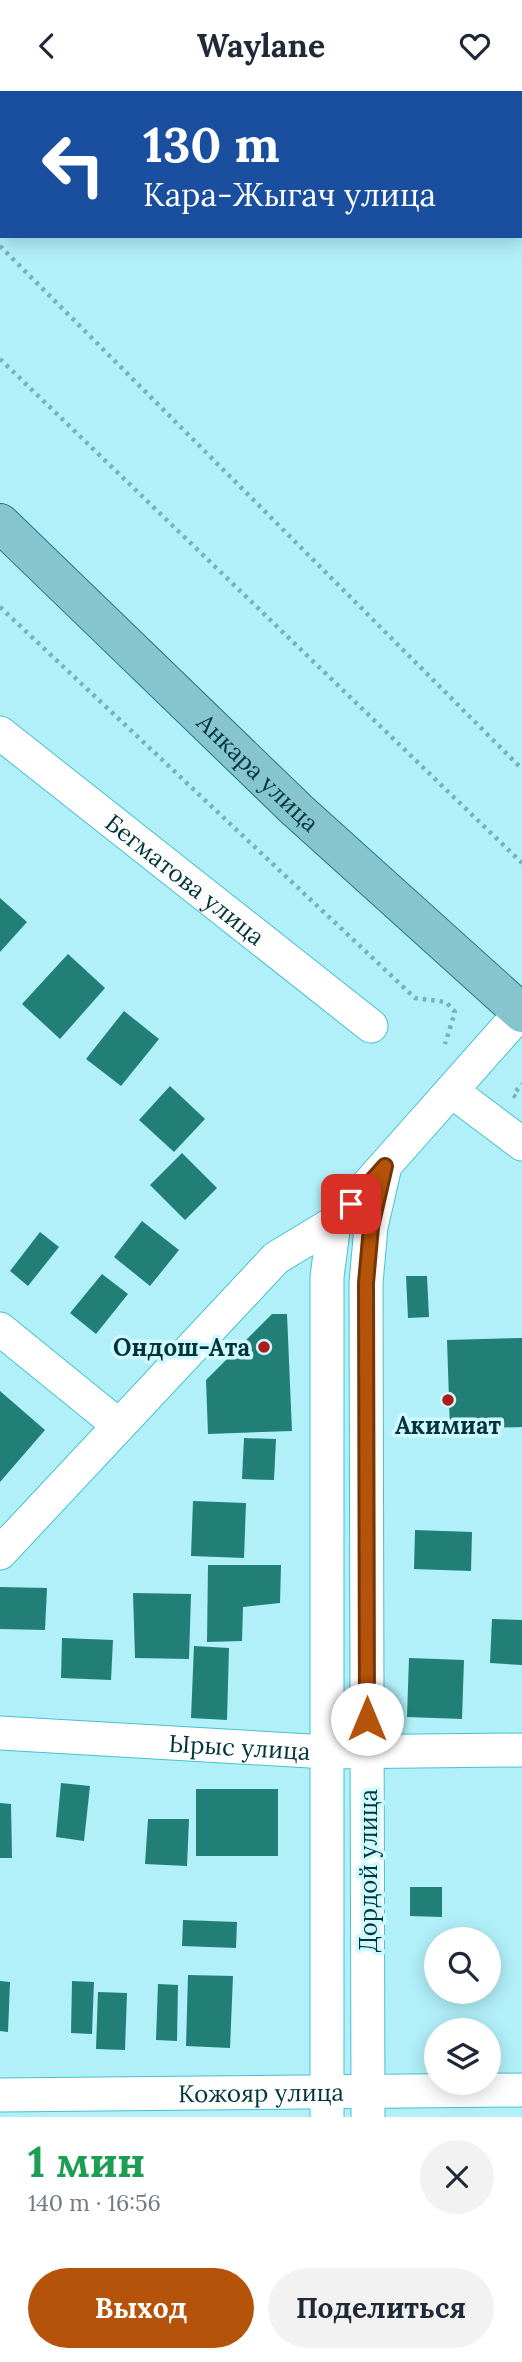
<!DOCTYPE html>
<html lang="ru">
<head>
<meta charset="utf-8">
<style>
  body { margin:0; font-family:Lora,serif; background:#f2f2f3; color:#1f2937; height:100vh; display:flex; flex-direction:column; font-size:26px; white-space:nowrap }
  * { box-sizing:border-box; margin:0 }
  p { font-size:23px; color:#747a83 }
  .icon { flex:none; width:38px; height:38px; fill:none; stroke:currentColor; stroke-width:2; stroke-linecap:round; stroke-linejoin:round }
  .map { position:relative; height:2026px; overflow:hidden }
  .panel { display:flex; flex-direction:column; background:#fff; flex:1 }
  .panel>* { flex:none }
  .hud { position:absolute; left:0px; top:0px; width:523px; height:147px; box-shadow:0 4px 18px #0003; background:#1a4fa0; color:#fff; overflow:hidden }
  .fabs { position:absolute; left:424px; top:1836px; display:grid; gap:14px }
  .fabs a { display:grid; place-items:center; width:77px; height:77px; border-radius:50%; background:#fff; box-shadow:0 4px 18px #0003; font-size:35px }
  .pin { position:absolute; display:grid; place-items:center; width:60px; height:60px; color:#fff; margin:-30px; border-radius:14px; box-shadow:0 4px 10px #0006 }
  .me { position:absolute; width:77px; margin:-38px; rotate:0deg; stroke-linejoin:round; filter:drop-shadow(0 0 5px #0008) }
  .turn { display:flex; align-items:center; gap:24px; height:147px; padding:0 28px; font-size:32px }
  .turn .icon { width:91px; height:91px; stroke-width:2.5 }
  .turn b { display:block; font-size:49px; line-height:60px }
  .round { display:grid; place-items:center; flex:none; width:74px; height:74px; border-radius:37px; background:#f2f2f3 }
  .overview { display:flex; align-items:center; justify-content:space-between; height:119px; padding:0 28px }
  h1 { font-size:42px; font-weight:700; line-height:52px; color:#1e9e55 }
  .primary-button { display:flex; gap:14px; margin-top:auto; padding:14px 28px }
  .primary-button a { flex:1; height:80px; border-radius:42px; background:#b45309; color:#fff; font-size:28px; font-weight:700; line-height:80px; text-align:center }
  .primary-button a+a { background:#f2f2f3; color:#1f2937 }
  header { display:flex; justify-content:space-between; align-items:center; height:91px; padding:0 28px; background:#fff; font-size:32px; font-weight:700 }
  .map>svg:first-child { display:block }
  .building { fill:#217f78 }
  .lines { fill:none; stroke-linecap:round; stroke-linejoin:round }
  .minor-casing { stroke:#49c0cf; stroke-width:35 }
  .major-casing { stroke:#227a84; stroke-width:40 }
  .path { stroke:#76b2ba; stroke-width:4.5; stroke-dasharray:3.5 5; stroke-linecap:butt }
  .minor { stroke:#fff; stroke-width:33 }
  .major { stroke:#86c5cd; stroke-width:38 }
  .route-casing { stroke:#753606; stroke-width:18 }
  .route { stroke:#b45309; stroke-width:12 }
  .poi-dot { fill:#ad1b1d; stroke:#d0f9ff; stroke-width:2.5 }
  .labels { text-anchor:middle; dominant-baseline:central; stroke-width:7; stroke-linejoin:round; paint-order:stroke }
  .street-label { font-size:24px; fill:#00353b; stroke:#d0f9ff }
  .poi-label { font-size:24px; font-weight:bold; fill:#00353b; stroke:#d0f9ff; text-anchor:end }
</style>
</head>
<body>
<header><svg class="icon" aria-label="back" viewBox="0 0 24 24"><path d="M15 5l-7 7 7 7"/></svg>Waylane<svg class="icon" aria-label="heart" viewBox="0 0 24 24"><path d="M12 20l-8-8c-3-5 5-10 8-4 3-6 11-1 8 4z"/></svg></header>
<div class="map">
<svg width="522" height="2026" viewBox="0 0 522 2026">
  <rect width="100%" height="100%" fill="#b1f0f9"/>
  <g class="building">
    <polygon points="0,807 27,831 0,861"/>
    <polygon points="68,863 105,897 60,948 22,913"/>
    <polygon points="124,920 159,948 121,995 86,968"/>
    <polygon points="170,995 205,1028 174,1061 139,1029"/>
    <polygon points="182,1062 217,1097 185,1129 150,1094"/>
    <polygon points="142,1130 179,1159 150,1195 114,1166"/>
    <polygon points="40,1141 59,1156 28,1195 10,1180"/>
    <polygon points="102,1183 128,1203 96,1243 70,1222"/>
    <polygon points="406,1185 427,1185 429,1226 408,1227"/>
    <polygon points="272,1223 287,1223 292,1340 208,1343 206,1289"/>
    <polygon points="522,1247 522,1336 450,1338 447,1249"/>
    <polygon points="0,1300 45,1339 0,1391"/>
    <polygon points="244,1347 276,1348 274,1389 242,1388"/>
    <polygon points="193,1410 246,1412 244,1467 191,1465"/>
    <polygon points="415,1439 472,1441 471,1480 414,1478"/>
    <polygon points="208,1474 281,1474 280,1512 243,1516 242,1550 207,1551"/>
    <polygon points="0,1496 47,1497 45,1539 0,1538"/>
    <polygon points="133,1502 191,1503 189,1568 135,1567"/>
    <polygon points="492,1528 522,1529 522,1574 490,1572"/>
    <polygon points="62,1547 113,1549 111,1589 61,1587"/>
    <polygon points="194,1555 229,1557 227,1629 191,1627"/>
    <polygon points="409,1567 464,1569 462,1628 407,1626"/>
    <polygon points="61,1692 90,1695 84,1750 56,1746"/>
    <rect x="196" y="1698" width="82" height="67"/>
    <polygon points="0,1712 11,1713 12,1767 0,1767"/>
    <polygon points="148,1728 189,1728 187,1775 145,1773"/>
    <polygon points="410,1796 442,1796 442,1826 410,1825"/>
    <polygon points="183,1829 237,1831 236,1857 182,1855"/>
    <polygon points="188,1884 233,1885 230,1957 186,1955"/>
    <polygon points="0,1890 10,1891 8,1941 0,1940"/>
    <polygon points="72,1890 94,1891 92,1943 71,1942"/>
    <polygon points="158,1893 178,1894 177,1950 156,1949"/>
    <polygon points="98,1901 127,1902 125,1959 96,1958"/>
  </g>
  <g class="lines">
    <g class="minor-casing">
      <g id="minor">
        <path id="s1" d="M0,642L371,935"/>
        <polyline points="453,1001 522,1053"/>
        <polyline points="0,1238 117,1333"/>
        <polyline points="0,1462 276,1167 334,1132 521,921"/>
        <path id="s2" d="M0,1642L327,1661L522,1659"/>
        <path id="s3" d="M0,2004L522,1999"/>
        <polyline points="327,2026 327,1186 334,1132"/>
        <polyline points="368,2026 366,1192 371,1136 385,1075"/>
      </g>
    </g>
    <g class="major-casing">
      <g id="major">
        <path id="s4" d="M0,432L297,719L522,922"/>
      </g>
    </g>
    <g class="path">
      <polyline points="0,155 522,678"/>
      <polyline points="0,268 522,772"/>
      <polyline points="0,516 415,907 446,911 455,921 445,953"/>
      <polyline points="516,1006 513,1004 522,993"/>
    </g>
    <use href="#minor" class="minor"/>
    <use href="#major" class="major"/>
  </g>
  <g class="lines">
    <g class="route-casing">
      <polyline id="route" points="351,1113 385,1075 371,1136 366,1192 367,1628"/>
    </g>
    <use href="#route" class="route"/>
  </g>
  <g class="poi-dot">
    <circle cx="264" cy="1256" r="7"/>
    <circle cx="448" cy="1309" r="7"/>
  </g>
  <g class="labels">
    <g class="street-label">
      <text stroke="none"><textPath href="#s4" startOffset="359">Анкара улица</textPath></text>
      <text stroke="none"><textPath href="#s1" startOffset="236">Бегматова улица</textPath></text>
      <text stroke="none"><textPath href="#s2" startOffset="240">Ырыс улица</textPath></text>
      <text transform="translate(368 1780) rotate(-90)">Дордой улица</text>
      <text stroke="none"><textPath href="#s3" startOffset="261">Кожояр улица</textPath></text>
    </g>
    <g class="poi-label">
      <text x="250" y="1256">Ондош-Ата</text>
      <text x="448" y="1334" text-anchor="middle">Акимиат</text>
    </g>
  </g>
</svg>
<div class="fabs">
<a><svg class="icon" aria-label="search" viewBox="0 0 24 24"><circle cx="10" cy="10" r="6"/><path d="M15 15l6 6"/></svg></a>
<a><svg class="icon" aria-label="layers" viewBox="0 0 24 24"><path d="M12 4l9 5-9 5-9-5zM3 14l9 5 9-5"/></svg></a>
</div>
<div class="pin" style="left:351px;top:1113px;background:#d93025"><svg class="icon" aria-label="arrive" viewBox="0 0 24 24"><path d="M6 21V4h12l-3 4 3 4H6"/></svg></div>
<svg class="me" style="left:367px;top:1628px" viewBox="-20 -20 40 40"><circle r="19" fill="#fff"/><path d="M0-13L10 11 0 6-10 11z" fill="#b45309"/></svg>
<div class="hud">
<div class="turn"><svg class="icon" aria-label="left" viewBox="0 0 24 24"><path d="M17 20v-9H6M10 6l-5 5 5 5"/></svg><div><b>130 m</b>Кара-Жыгач улица</div></div>
</div>
</div>
<section class="panel">
<div class="overview"><div><h1>1 мин</h1><p>140 m · 16:56</p></div><a class="round"><svg class="icon" aria-label="close" viewBox="0 0 24 24"><path d="M6 6l12 12M18 6L6 18"/></svg></a></div>
<div class="primary-button"><a>Выход</a><a>Поделиться</a></div>
</section>
</body>
</html>
